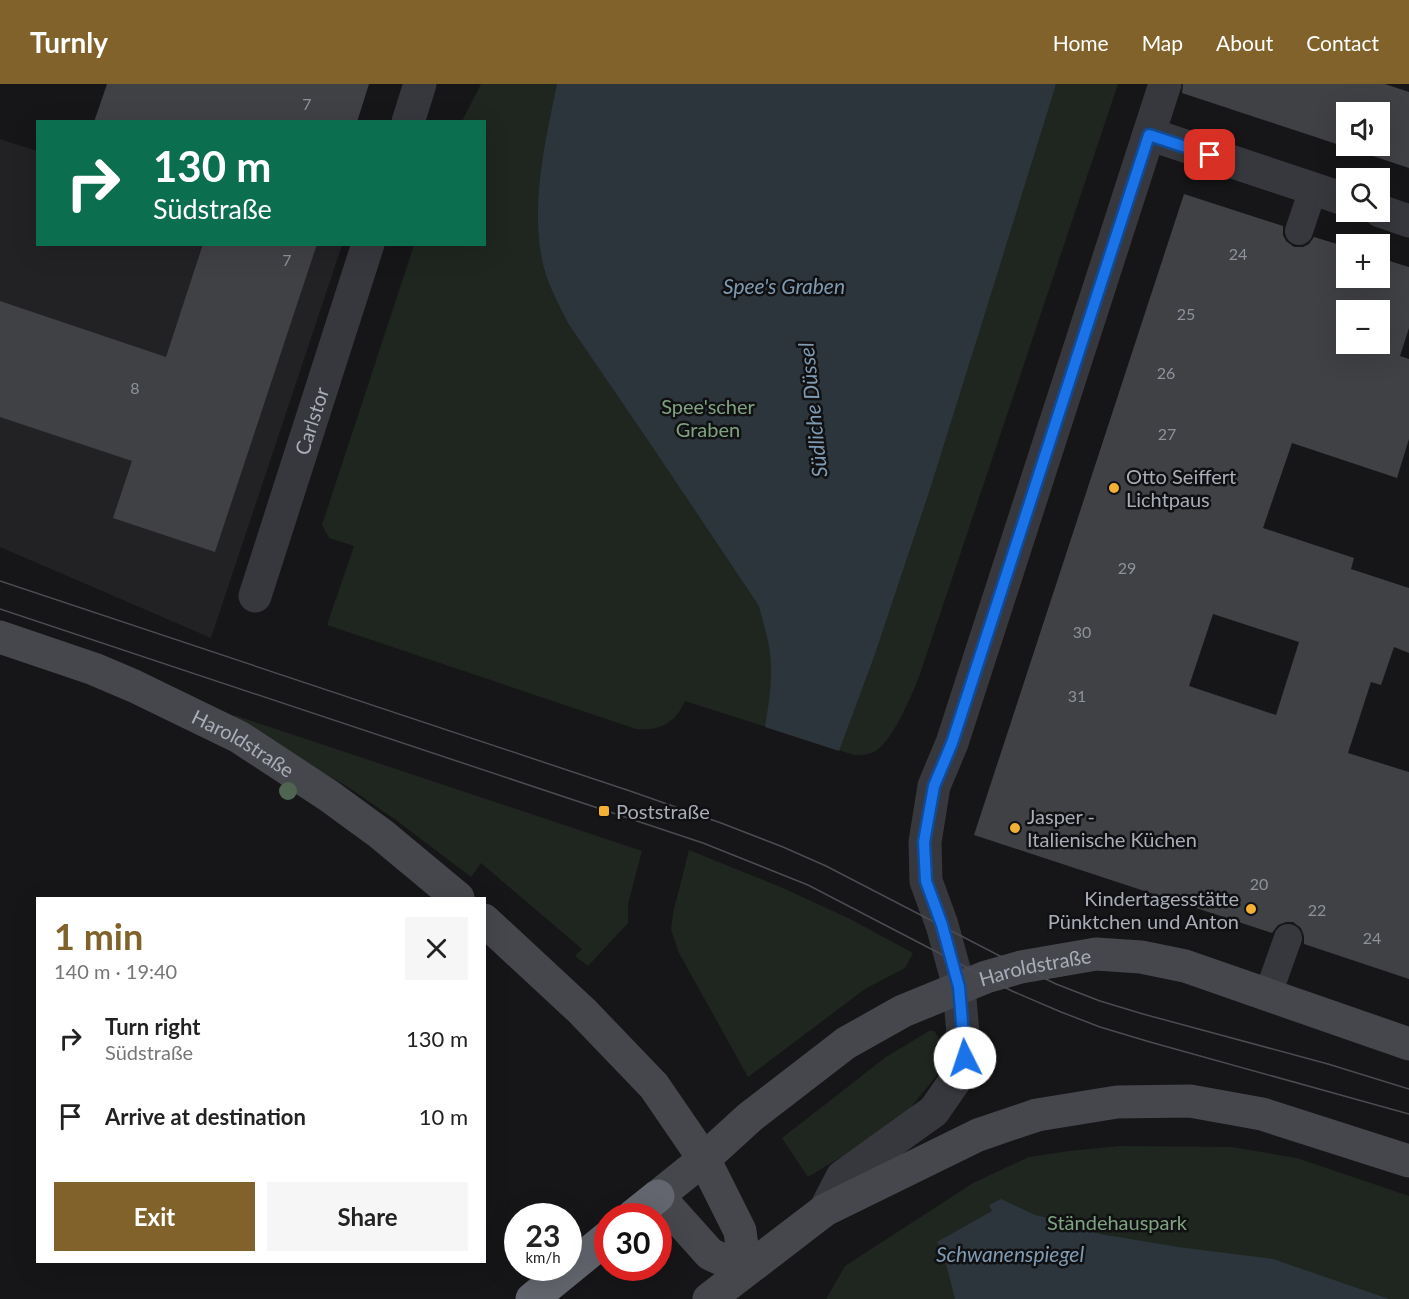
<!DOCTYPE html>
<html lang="en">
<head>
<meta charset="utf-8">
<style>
  body { margin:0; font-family:Lato,sans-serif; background:#f6f6f6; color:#222; height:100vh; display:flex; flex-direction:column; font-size:22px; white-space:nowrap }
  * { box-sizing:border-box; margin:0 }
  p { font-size:20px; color:#767676 }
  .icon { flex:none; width:33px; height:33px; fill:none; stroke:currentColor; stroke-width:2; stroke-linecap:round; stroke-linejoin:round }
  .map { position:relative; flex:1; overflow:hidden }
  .side { position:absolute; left:36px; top:813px; width:450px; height:366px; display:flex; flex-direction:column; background:#fff; border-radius:0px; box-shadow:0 6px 24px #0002 }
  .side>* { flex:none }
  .banner { position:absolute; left:36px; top:36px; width:450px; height:126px; border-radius:0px; box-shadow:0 6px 24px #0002; background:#0b6e4f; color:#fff; overflow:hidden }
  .buttons { position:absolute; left:1336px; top:18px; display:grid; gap:12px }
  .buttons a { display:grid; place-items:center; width:54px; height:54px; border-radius:0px; background:#fff; box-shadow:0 6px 24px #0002; font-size:30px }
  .speed { position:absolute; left:504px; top:1119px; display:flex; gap:12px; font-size:30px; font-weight:700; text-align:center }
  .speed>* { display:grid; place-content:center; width:78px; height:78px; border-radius:50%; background:#fff; box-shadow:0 6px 24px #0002; line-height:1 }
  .speed small { font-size:15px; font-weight:400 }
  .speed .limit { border:9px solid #d22; background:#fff; color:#111 }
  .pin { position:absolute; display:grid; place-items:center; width:51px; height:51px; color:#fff; margin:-26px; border-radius:12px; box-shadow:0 3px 9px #0006 }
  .me { position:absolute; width:66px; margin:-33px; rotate:356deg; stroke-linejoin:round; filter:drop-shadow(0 0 4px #0008) }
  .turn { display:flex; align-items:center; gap:21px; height:126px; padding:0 18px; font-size:27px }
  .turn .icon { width:78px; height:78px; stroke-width:2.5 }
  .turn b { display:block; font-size:42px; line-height:51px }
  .round { display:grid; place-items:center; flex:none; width:63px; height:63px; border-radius:0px; background:#f6f6f6 }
  .summary { display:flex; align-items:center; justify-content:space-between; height:102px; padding:0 18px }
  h1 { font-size:36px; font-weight:700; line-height:45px; color:#80622a }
  .primary-button { display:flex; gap:12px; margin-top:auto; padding:12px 18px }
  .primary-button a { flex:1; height:69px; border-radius:0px; background:#80622a; color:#fff; font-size:24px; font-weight:700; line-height:69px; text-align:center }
  .primary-button a+a { background:#f6f6f6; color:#222 }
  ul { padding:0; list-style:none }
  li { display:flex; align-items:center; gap:18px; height:78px; padding:0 18px }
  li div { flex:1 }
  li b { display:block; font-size:22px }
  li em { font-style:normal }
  header { display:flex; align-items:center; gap:36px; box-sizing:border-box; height:84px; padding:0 30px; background:#80622a; color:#fff }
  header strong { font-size:28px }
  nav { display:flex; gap:33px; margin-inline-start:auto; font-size:21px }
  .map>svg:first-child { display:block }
  .built { fill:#222225 }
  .green { fill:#1e261f }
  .water { fill:#2c353c }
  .building { fill:#404145; fill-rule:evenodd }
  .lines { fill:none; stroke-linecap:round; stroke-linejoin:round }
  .lane { stroke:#37383d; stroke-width:28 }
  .street { stroke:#37383d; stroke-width:33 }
  .secondary { stroke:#45474d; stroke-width:33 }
  .highway { stroke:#63666e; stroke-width:33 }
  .tram { stroke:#4a4c52; stroke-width:1.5 }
  .tree { fill:#506452 }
  .route-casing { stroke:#114b97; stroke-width:15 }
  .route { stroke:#1a73e8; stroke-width:10 }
  .poi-dot { fill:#f2b134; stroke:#111113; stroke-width:2 }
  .labels { text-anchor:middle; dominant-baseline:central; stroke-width:5; stroke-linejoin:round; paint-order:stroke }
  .number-label { font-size:16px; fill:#8e929b }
  .park-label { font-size:20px; fill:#7fa381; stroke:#111113 }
  .street-label { font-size:20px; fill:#a8adb8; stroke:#111113 }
  .poi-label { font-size:20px; fill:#a8adb8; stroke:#111113; text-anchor:start }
  .water-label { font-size:21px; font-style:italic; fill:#7f9bb3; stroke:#111113 }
</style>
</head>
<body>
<header>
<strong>Turnly</strong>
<nav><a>Home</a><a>Map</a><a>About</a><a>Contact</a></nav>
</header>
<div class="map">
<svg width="1409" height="1215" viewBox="0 0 1409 1215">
  <rect width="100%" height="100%" fill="#161618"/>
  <polygon class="built" points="0,55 37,67 38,160 342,161 211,554 0,463"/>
  <g class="green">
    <path d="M481,0H1118L921,587C914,607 894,654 877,666C870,671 862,671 854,671L685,617C675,640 659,647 636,645L327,541L354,462L329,454L322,441L414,161L484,160V38L462,37Z"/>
    <polygon points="234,631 642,767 628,820 628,839 588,882 575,872 582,865 481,779 471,793 396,736 348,703 232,635"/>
    <polygon points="689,766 783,804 850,835 913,869 905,884 865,905 748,993 679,869 671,846 673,829"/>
    <polygon points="929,947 934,947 942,958 937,991 899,1038 808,1093 782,1054 886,973"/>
    <polygon points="1120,1062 1232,1063 1297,1074 1409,1112 1409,1215 826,1215 845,1182 973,1099 1029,1073 1069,1067"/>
  </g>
  <g class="water">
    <path d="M557,0H1056L986,226L930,405L875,570L839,667L765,643C768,623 772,603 771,582C771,562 764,542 759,522L660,374L568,239C560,222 549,203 544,184C529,124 545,59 557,0Z"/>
    <polygon points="1001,1115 1035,1131 1064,1138 1100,1150 1178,1163 1273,1175 1389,1215 955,1215 943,1168 937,1158 992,1127 989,1121"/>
  </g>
  <g class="building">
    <polygon points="107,0 369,0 357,38 94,38"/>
    <path d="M1183,0H1385L1409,8V84L1182,9ZM1347,28H1380V62H1347Z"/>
    <path d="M1184,110L1283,142V151L1286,157L1294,163H1303L1309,160L1314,153L1347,163V194H1380V174L1409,183V244L1400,272L1409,275V355L1397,394L1292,359L1263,444L1354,474L1351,485L1409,504V569L1394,563L1381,601L1371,598L1348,669L1409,688V895L1304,860V852L1301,844L1293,838H1286L1278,841L1272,849L974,751ZM1347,226H1380V260H1347ZM1213,530L1299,558L1276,631L1189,602Z"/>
    <polygon points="203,160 317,160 215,468 113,434 132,377 0,333 0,217 166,273"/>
  </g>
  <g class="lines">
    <g class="lane">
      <polyline points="1299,147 1313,105"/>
      <polyline points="1268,910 1288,854"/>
    </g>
    <g class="street">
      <polyline points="408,38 420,0"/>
      <polyline points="1149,50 1347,116"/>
      <polyline points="1380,127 1409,137"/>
      <path id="s1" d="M255,512L368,160"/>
      <polyline points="825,1126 842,1093 934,1027 954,998 965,974 959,903 942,841 926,797 925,758 934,702 952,659 1165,0"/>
    </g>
    <g class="secondary">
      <path id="s2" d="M0,553L94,585L134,602L239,653L329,712L381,750L458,814"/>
      <polyline points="484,836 582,927 654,1002 704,1075 740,1147 745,1186"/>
      <path id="s3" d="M745,1186L710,1170L658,1112L704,1075L750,1033L846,959L903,927L986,893L1021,883L1096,870L1141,873L1185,882L1409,960"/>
      <polyline points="709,1215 825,1126 978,1051 1037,1031 1117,1018 1190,1017 1262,1030 1409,1077"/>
    </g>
    <g class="highway">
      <polyline points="633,1132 658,1112"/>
      <polyline points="532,1215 608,1153"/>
    </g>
    <g class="tram">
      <polyline points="0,497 633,708 721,739 783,763 826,782 1021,883 1056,900 1100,917 1143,930 1328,980 1409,1005"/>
      <polyline points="0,525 703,759 808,801 1012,907 1061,928 1100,943 1150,958 1409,1030"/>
    </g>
  </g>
  <circle class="tree" cx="288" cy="707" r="9"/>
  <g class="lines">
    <g class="route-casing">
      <polyline id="route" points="965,974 959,903 942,841 926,797 924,758 934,702 952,659 1149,51 1210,71"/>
    </g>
    <use href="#route" class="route"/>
  </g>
  <g class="poi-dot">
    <circle cx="1114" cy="404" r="6"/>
    <rect x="598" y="721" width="12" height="12" rx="3"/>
    <circle cx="1015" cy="744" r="6"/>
    <circle cx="1251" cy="825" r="6"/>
  </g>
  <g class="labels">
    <g class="number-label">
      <text x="307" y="19">7</text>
      <text x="1238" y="169">24</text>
      <text x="287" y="175">7</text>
      <text x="1186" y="229">25</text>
      <text x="1166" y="288">26</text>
      <text x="135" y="303">8</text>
      <text x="1167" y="349">27</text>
      <text x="1127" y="483">29</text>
      <text x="1082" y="547">30</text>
      <text x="1077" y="611">31</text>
      <text x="1259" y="799">20</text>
      <text x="1317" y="825">22</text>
      <text x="1372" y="853">24</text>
    </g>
    <g class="park-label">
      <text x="708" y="322">Spee'scher<tspan x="708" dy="23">Graben</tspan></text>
      <text x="1117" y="1138">Ständehauspark</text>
    </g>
    <g class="street-label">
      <text stroke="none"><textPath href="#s1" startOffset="184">Carlstor</textPath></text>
      <text stroke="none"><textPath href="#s2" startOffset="266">Haroldstraße</textPath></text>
      <text stroke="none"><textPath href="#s3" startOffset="564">Haroldstraße</textPath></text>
    </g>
    <g class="poi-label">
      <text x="1126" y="392">Otto Seiffert<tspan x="1126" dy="23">Lichtpaus</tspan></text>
      <text x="616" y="727">Poststraße</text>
      <text x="1027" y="732">Jasper -<tspan x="1027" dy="23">Italienische Küchen</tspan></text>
      <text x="1239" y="814" text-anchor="end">Kindertagesstätte<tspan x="1239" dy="23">Pünktchen und Anton</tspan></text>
    </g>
    <g class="water-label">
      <text x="784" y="201">Spee's Graben</text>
      <text transform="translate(812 326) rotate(-96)">Südliche Düssel</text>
      <text x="1010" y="1169">Schwanenspiegel</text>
    </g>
  </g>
</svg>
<div class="buttons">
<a><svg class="icon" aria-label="sound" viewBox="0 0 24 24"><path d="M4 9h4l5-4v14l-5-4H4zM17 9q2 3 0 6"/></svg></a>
<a><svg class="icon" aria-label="search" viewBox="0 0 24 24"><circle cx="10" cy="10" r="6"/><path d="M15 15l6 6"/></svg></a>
<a>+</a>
<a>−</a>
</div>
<div class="speed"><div>23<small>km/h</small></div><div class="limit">30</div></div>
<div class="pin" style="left:1210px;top:71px;background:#d93025"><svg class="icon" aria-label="arrive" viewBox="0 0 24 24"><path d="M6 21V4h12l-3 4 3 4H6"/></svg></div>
<svg class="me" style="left:965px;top:974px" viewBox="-20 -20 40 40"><circle r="19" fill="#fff"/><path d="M0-13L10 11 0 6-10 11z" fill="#1a73e8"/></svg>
<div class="banner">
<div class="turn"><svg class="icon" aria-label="right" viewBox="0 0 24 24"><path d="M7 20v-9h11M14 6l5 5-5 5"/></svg><div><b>130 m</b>Südstraße</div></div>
</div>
<section class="side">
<div class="summary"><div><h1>1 min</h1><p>140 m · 19:40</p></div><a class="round"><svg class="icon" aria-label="close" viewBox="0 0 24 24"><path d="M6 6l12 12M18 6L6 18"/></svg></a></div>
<ul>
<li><svg class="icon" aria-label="right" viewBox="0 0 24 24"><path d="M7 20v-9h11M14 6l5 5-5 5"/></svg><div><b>Turn right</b><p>Südstraße</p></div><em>130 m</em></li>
<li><svg class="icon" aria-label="arrive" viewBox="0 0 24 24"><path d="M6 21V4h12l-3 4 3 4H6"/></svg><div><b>Arrive at destination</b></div><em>10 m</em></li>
</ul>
<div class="primary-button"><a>Exit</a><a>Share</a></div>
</section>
</div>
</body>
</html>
